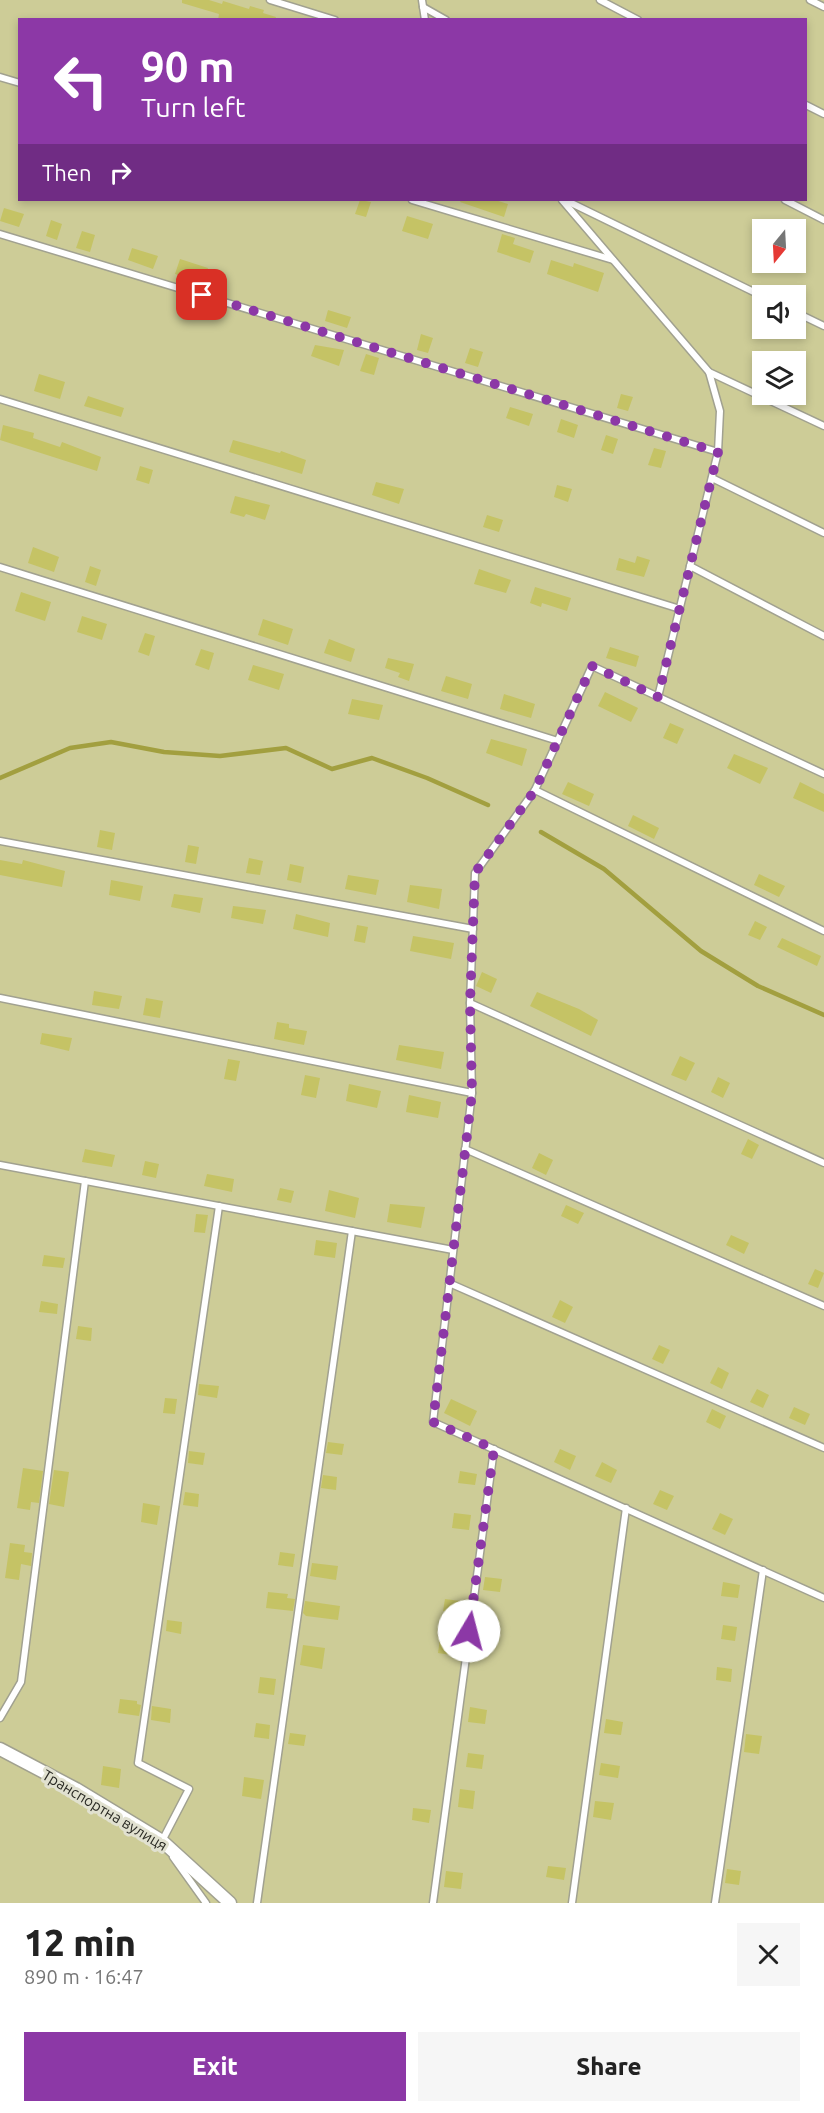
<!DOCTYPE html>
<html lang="en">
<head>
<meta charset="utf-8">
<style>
  body { margin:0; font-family:Ubuntu,sans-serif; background:#f6f6f6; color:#222; height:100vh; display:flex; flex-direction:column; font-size:22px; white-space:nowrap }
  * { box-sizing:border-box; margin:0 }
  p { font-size:20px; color:#767676 }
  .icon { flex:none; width:33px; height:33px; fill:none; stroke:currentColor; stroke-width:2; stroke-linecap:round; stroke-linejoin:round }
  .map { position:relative; height:1903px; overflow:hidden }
  .drawer { display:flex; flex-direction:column; background:#fff; flex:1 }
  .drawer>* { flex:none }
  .hud { position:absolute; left:18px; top:18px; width:789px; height:183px; border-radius:0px; box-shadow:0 3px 9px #0003; background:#8c38a6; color:#fff; overflow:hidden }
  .needle { width:39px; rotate:198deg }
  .fabs { position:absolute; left:752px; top:219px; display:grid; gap:12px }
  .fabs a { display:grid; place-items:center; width:54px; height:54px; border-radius:0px; background:#fff; box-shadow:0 3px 9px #0003; font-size:30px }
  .pin { position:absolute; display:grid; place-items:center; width:51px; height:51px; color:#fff; margin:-26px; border-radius:12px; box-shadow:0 3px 9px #0006 }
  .me { position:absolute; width:66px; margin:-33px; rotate:8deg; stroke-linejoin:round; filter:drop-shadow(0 0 4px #0008) }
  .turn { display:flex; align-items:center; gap:21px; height:126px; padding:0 24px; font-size:27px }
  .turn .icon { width:78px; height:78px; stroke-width:2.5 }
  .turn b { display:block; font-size:42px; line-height:51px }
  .then { display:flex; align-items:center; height:57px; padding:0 24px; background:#0003; gap:12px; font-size:22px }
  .round { display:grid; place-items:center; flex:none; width:63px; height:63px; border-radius:0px; background:#f6f6f6 }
  .summary { display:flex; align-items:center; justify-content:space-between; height:102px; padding:0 24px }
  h1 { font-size:36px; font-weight:800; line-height:45px }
  .button { display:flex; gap:12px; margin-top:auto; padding:12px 24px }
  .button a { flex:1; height:69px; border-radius:0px; background:#8c38a6; color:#fff; font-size:24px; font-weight:800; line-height:69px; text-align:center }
  .button a+a { background:#f6f6f6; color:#222 }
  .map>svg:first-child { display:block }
  .green { fill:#cdcc97; fill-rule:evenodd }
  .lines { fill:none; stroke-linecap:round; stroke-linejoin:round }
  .stream { stroke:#a29f3f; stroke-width:4.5 }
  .building { fill:#c5c365 }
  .service-casing { stroke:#a1a190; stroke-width:9 }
  .minor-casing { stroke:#a1a190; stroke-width:15 }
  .service { stroke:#fff; stroke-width:6 }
  .minor { stroke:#fff; stroke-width:12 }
  .route { stroke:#8c38a6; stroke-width:10; stroke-dasharray:0 18 }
  .labels { text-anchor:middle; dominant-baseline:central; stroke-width:6; stroke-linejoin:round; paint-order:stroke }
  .street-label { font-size:15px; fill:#292923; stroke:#e1e1d0 }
</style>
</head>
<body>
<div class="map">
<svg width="824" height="1903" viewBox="0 0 824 1903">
  <rect width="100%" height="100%" fill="#e1e1d0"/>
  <path class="green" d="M0,0H824V1903H0ZM20,20H806V200H20ZM762,230H795V262H762ZM762,296H795V328H762ZM762,362H795V394H762Z"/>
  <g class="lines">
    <g class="stream">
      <polyline points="0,778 70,748 111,742 164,752 220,756 286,748 332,769 372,758 427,778 488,805"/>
      <polyline points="541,832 604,869 701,951 758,986 824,1015"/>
    </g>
  </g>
  <g class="building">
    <polygon points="182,0 209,0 222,4 223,1 249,9 250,6 264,10 263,13 276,17 275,20 218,20 219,14 182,3"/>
    <polygon points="360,200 371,202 366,217 355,214"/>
    <polygon points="461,200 495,200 508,204 504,217 460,202"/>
    <polygon points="4,208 24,214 19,227 0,221"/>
    <polygon points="407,216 433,224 428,239 402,231"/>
    <polygon points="51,220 62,224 57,240 46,236"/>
    <polygon points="82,231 95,235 90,252 76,248"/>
    <polygon points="502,234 515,238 513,244 534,251 530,263 497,252"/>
    <polygon points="132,248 158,256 153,269 128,260"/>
    <polygon points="180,259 208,268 203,283 175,274"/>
    <polygon points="551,260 573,267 574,263 604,273 598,292 547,274"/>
    <polygon points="328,310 351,317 347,328 325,321"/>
    <polygon points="421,334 433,338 428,353 417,350"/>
    <polygon points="315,345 344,350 339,366 311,356"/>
    <polygon points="470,348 483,352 478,367 465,363"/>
    <polygon points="366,354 379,358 374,375 360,371"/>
    <polygon points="39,374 65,382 60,399 34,391"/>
    <polygon points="621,394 633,397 628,411 617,408"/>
    <polygon points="88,396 124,408 121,417 84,406"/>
    <polygon points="510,407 533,414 529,426 506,418"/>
    <polygon points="561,419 578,425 574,438 557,432"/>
    <polygon points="3,425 34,433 33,438 60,447 62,442 101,457 97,471 0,440"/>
    <polygon points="606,435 618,439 613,454 601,450"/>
    <polygon points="233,440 280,453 281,451 306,460 302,474 229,452"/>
    <polygon points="654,448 666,451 661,468 648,465"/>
    <polygon points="140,466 153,470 149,484 136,480"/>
    <polygon points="376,482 404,489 399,504 372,495"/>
    <polygon points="557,485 572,489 568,502 554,497"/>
    <polygon points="235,496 270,505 265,520 246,514 244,517 230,513"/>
    <polygon points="487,515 503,520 499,532 483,527"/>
    <polygon points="33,547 59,557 54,572 28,563"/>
    <polygon points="637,556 650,560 644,577 616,570 619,558 635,563"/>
    <polygon points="90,566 101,570 96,586 85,582"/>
    <polygon points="479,569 511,580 506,593 474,584"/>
    <polygon points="535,587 571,598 567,611 542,603 541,607 530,603"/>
    <polygon points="21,592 51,602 45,621 15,611"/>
    <polygon points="82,616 107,624 102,640 77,632"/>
    <polygon points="263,619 293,629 288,645 258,635"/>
    <polygon points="145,633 155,636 149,656 138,652"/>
    <polygon points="329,639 355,649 351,662 324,653"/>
    <polygon points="610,647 639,656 636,667 606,658"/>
    <polygon points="201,649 214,653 209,670 195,665"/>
    <polygon points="388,658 414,664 409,681 398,677 400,673 385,668"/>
    <polygon points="253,665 284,674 279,690 248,680"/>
    <polygon points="446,676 472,684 468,699 441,691"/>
    <polygon points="605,692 638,708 631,722 598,706"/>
    <polygon points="504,694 535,704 531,718 500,709"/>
    <polygon points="352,699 383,705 379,720 348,714"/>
    <polygon points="670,723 684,729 677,744 663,738"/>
    <polygon points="491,739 527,749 522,766 486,753"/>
    <polygon points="734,754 768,768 760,784 727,768"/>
    <polygon points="568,782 594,794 589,806 562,794"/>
    <polygon points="800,782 824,794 824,812 793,798"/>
    <polygon points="633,815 659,828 654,839 628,826"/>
    <polygon points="100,830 115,833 112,850 97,847"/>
    <polygon points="188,845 199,847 196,864 185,862"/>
    <polygon points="249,858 263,861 260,875 246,873"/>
    <polygon points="0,860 22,864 23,860 65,871 62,887 0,875"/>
    <polygon points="290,864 304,867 301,883 287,880"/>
    <polygon points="759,874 785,886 779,897 754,885"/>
    <polygon points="348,875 379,880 376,895 345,889"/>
    <polygon points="111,880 143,886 140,901 109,895"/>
    <polygon points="410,885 442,889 439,909 407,902"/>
    <polygon points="174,894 203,898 200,913 171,907"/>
    <polygon points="233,906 266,910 263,924 231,918"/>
    <polygon points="296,914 330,923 328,937 293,929"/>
    <polygon points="755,921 767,927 760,940 748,935"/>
    <polygon points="357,925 368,927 365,943 354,941"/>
    <polygon points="413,936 454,943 451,959 410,951"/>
    <polygon points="782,938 821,956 817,966 777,947"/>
    <polygon points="482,972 497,979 491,993 476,986"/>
    <polygon points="94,991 122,996 119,1009 92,1005"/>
    <polygon points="537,992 579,1009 598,1020 591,1036 530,1006"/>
    <polygon points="146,998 163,1001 160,1018 143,1015"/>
    <polygon points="277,1022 289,1024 289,1028 307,1031 304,1045 274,1039"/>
    <polygon points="42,1033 72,1038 69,1051 40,1044"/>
    <polygon points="399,1045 444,1052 441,1069 396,1060"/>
    <polygon points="680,1056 695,1063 686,1081 671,1075"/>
    <polygon points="228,1059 240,1061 236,1081 224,1079"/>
    <polygon points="305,1075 320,1078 316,1098 301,1095"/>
    <polygon points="718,1077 730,1083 723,1098 711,1092"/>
    <polygon points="349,1084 381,1091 377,1108 346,1101"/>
    <polygon points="409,1095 441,1102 438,1118 406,1112"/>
    <polygon points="748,1139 759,1145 752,1159 741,1154"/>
    <polygon points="85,1149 115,1155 112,1167 82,1162"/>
    <polygon points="539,1153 553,1160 546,1175 532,1168"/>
    <polygon points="145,1161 159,1164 156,1178 142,1175"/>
    <polygon points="207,1174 234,1179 232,1192 204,1186"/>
    <polygon points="280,1188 294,1191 291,1203 277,1200"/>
    <polygon points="329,1190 359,1198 355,1218 325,1211"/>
    <polygon points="390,1204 425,1207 421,1228 387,1222"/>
    <polygon points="566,1205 584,1213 578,1224 561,1216"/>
    <polygon points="196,1214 208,1215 205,1233 194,1232"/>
    <polygon points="731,1235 749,1243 744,1254 726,1245"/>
    <polygon points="316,1240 337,1243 335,1258 314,1255"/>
    <polygon points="44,1255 65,1258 63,1268 42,1266"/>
    <polygon points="815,1269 824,1273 818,1288 808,1284"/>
    <polygon points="560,1300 573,1307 565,1323 552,1317"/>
    <polygon points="41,1301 58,1304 57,1314 39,1312"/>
    <polygon points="78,1326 92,1328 91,1341 76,1339"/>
    <polygon points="659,1345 670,1350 663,1364 652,1359"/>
    <polygon points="718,1367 729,1373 722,1389 710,1383"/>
    <polygon points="199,1384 219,1386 217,1398 198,1395"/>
    <polygon points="757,1389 769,1395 763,1408 750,1402"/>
    <polygon points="165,1398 177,1399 175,1414 163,1413"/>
    <polygon points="451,1399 477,1411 470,1426 444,1413"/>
    <polygon points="794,1407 810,1414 805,1425 789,1418"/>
    <polygon points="712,1409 726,1416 720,1429 706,1422"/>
    <polygon points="328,1442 344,1444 342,1455 326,1453"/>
    <polygon points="560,1449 576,1456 570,1470 554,1462"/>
    <polygon points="189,1451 205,1453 203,1465 188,1463"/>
    <polygon points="602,1462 617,1470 611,1483 595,1476"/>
    <polygon points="23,1468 43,1471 39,1503 31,1502 30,1510 17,1508"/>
    <polygon points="54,1470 69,1472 64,1507 49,1504"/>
    <polygon points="460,1471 477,1474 475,1485 458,1483"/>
    <polygon points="323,1475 337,1477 336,1490 321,1488"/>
    <polygon points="660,1490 674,1496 667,1510 653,1504"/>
    <polygon points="185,1492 199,1494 198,1507 183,1505"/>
    <polygon points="143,1503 160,1506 157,1525 141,1522"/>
    <polygon points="454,1513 471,1515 469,1530 452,1528"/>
    <polygon points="720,1513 733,1519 725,1535 712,1529"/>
    <polygon points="10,1543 25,1545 24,1552 32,1553 31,1566 21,1564 19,1580 5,1578"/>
    <polygon points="280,1552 295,1554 293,1567 278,1565"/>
    <polygon points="312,1563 338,1566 336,1580 310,1576"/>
    <polygon points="485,1577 502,1579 500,1592 483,1590"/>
    <polygon points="723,1582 740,1585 738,1598 721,1596"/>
    <polygon points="268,1592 288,1594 287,1598 295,1599 293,1611 266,1608"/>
    <polygon points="445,1599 460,1601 458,1613 443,1611"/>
    <polygon points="305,1601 340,1606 338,1620 306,1616 303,1613"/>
    <polygon points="167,1620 182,1622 181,1634 166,1631"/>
    <polygon points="723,1625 737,1627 735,1641 721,1639"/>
    <polygon points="479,1626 495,1628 494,1639 477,1637"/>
    <polygon points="440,1638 453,1640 451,1655 438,1653"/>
    <polygon points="303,1645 325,1648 322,1669 300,1665"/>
    <polygon points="717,1667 732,1669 731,1682 716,1680"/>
    <polygon points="260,1677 276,1679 274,1695 258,1693"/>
    <polygon points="120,1699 137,1701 137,1704 141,1705 139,1716 118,1713"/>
    <polygon points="152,1706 171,1709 170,1723 151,1720"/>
    <polygon points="470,1707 487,1710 485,1724 468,1722"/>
    <polygon points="606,1719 623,1722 621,1735 604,1733"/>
    <polygon points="256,1723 270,1725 269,1739 254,1737"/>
    <polygon points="290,1733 306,1735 304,1746 288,1744"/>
    <polygon points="746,1734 762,1736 759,1754 744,1752"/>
    <polygon points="468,1753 484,1755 482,1769 466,1767"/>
    <polygon points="601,1763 620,1766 618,1778 599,1775"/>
    <polygon points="103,1766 121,1769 119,1788 101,1785"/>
    <polygon points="244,1777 264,1780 261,1799 242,1796"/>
    <polygon points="460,1789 475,1791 473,1809 458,1807"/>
    <polygon points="595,1801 614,1803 611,1820 593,1817"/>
    <polygon points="413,1808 431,1810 429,1823 412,1820"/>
    <polygon points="548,1866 566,1868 564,1880 546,1877"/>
    <polygon points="727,1869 741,1871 739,1885 725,1883"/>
    <polygon points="446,1871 463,1873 461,1889 444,1887"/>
  </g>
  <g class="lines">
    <g class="service-casing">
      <g id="service">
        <polyline points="270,0 335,20"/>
        <polyline points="422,0 425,20"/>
        <polyline points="600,0 638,20"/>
        <polyline points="810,0 824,7"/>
        <polyline points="423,7 446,20"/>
        <polyline points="0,77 20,83"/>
        <polyline points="806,105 824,114"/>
        <polyline points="412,200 613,260"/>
        <polyline points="562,200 709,372 824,426"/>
        <polyline points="565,200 762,296"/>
        <polyline points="785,200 824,220"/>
        <polyline points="0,234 718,452"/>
        <polyline points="795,312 824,326"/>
        <polyline points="0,399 680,609"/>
        <polyline points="712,478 824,533"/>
        <polyline points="690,566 824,636"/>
        <polyline points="0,567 558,741"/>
        <polyline points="658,697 718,452 720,411 709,372"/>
        <polyline points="824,774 592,666 535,790 475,873 470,1003 472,1093 433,1422 824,1598"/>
        <polyline points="535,790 824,931"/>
        <polyline points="0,841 473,929"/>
        <polyline points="0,998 472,1093"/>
        <polyline points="470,1003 824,1163"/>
        <polyline points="465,1149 824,1306"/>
        <polyline points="0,1165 453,1250"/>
        <polyline points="449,1283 824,1448"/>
        <polyline points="0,1718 21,1682 85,1181"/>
        <polyline points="162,1841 189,1789 138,1763 219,1206"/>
        <polyline points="173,1857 206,1903"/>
        <polyline points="257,1903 352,1231"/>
        <polyline points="433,1903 494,1449"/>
        <polyline points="572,1903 626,1508"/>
        <polyline points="715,1903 763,1570"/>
      </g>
    </g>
    <g class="minor-casing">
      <polyline id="minor" points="0,1749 76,1789 162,1841 230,1903"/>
    </g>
    <use href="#service" class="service"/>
    <use href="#minor" class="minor"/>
  </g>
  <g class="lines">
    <polyline class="route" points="202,295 718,452 658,697 592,666 535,790 475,873 470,1003 472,1093 433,1422 494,1449 469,1631"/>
  </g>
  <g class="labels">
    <g class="street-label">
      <text transform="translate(105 1810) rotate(31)">Транспортна вулиця</text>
    </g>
  </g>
</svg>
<div class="fabs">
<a><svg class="needle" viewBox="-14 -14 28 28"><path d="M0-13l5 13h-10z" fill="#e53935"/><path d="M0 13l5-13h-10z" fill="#767676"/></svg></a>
<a><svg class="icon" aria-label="sound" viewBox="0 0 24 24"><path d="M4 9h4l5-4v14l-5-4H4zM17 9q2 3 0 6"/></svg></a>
<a><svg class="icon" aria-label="layers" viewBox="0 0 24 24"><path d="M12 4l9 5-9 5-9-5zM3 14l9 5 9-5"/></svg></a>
</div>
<div class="pin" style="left:202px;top:295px;background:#d93025"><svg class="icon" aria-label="arrive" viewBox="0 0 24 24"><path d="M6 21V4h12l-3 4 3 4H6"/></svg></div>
<svg class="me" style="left:469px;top:1631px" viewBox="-20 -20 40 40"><circle r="19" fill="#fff"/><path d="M0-13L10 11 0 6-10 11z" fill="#8c38a6"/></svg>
<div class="hud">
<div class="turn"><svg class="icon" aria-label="left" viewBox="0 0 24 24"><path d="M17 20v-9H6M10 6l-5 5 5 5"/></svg><div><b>90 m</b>Turn left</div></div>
<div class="then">Then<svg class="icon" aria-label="right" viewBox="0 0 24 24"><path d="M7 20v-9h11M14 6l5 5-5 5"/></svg></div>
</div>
</div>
<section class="drawer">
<div class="summary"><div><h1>12 min</h1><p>890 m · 16:47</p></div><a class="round"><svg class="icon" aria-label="close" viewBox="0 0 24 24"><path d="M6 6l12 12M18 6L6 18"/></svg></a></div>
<div class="button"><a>Exit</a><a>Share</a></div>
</section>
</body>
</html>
